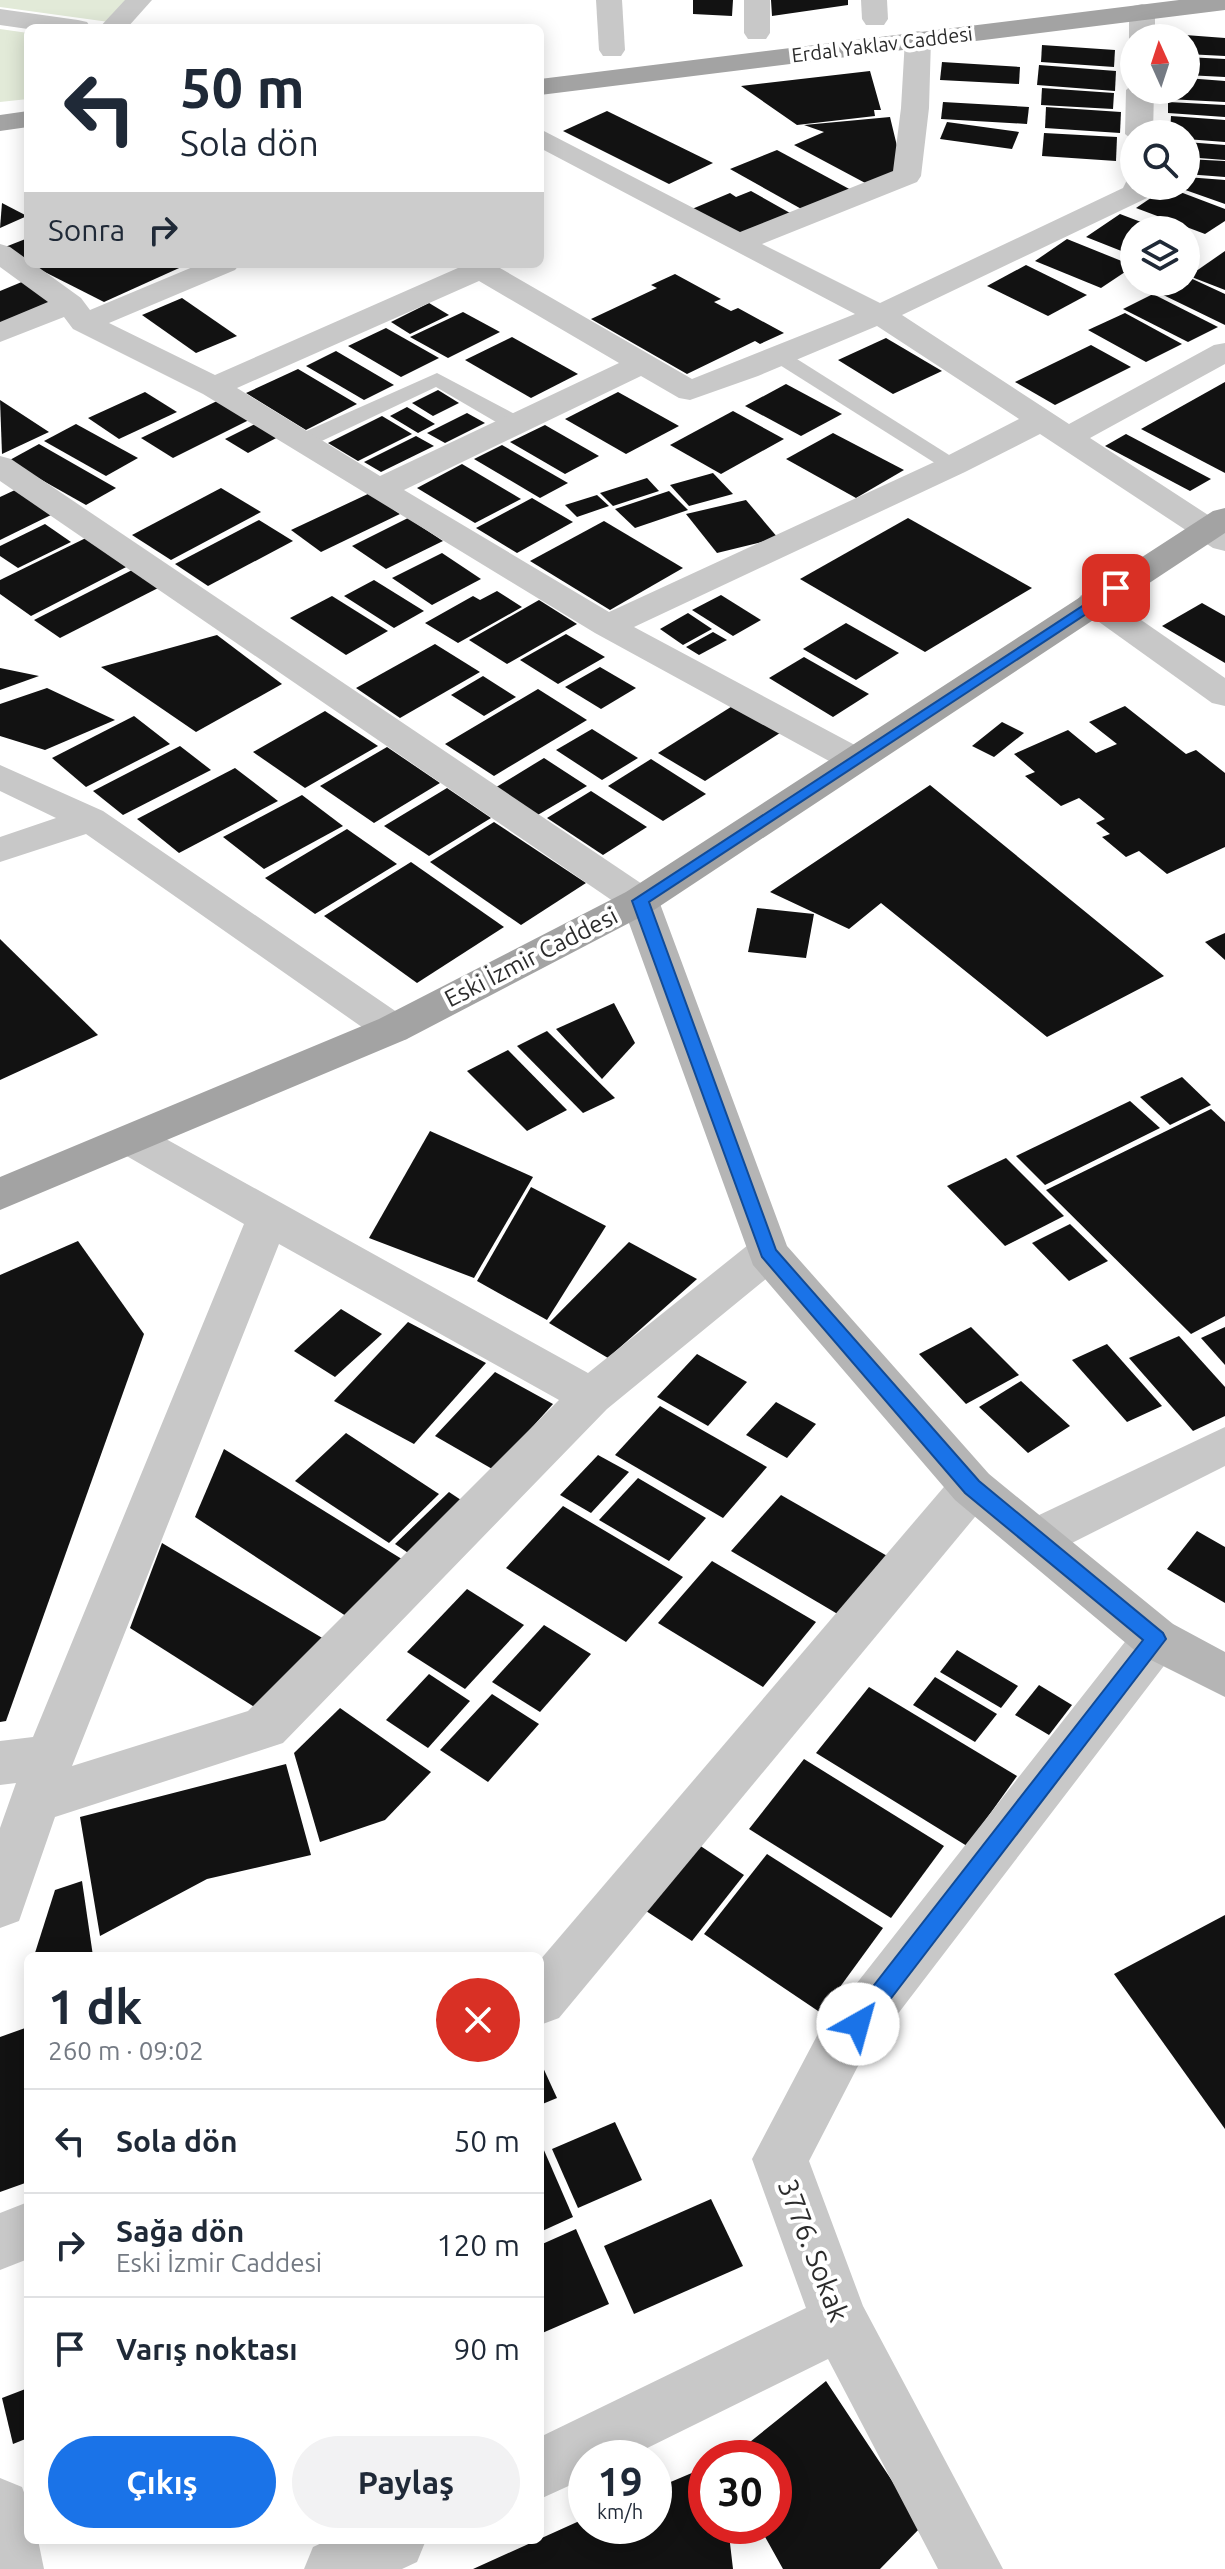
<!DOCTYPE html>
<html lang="tr">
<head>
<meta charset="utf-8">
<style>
  body { margin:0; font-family:Ubuntu,sans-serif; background:#f2f2f3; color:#1f2937; height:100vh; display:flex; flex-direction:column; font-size:30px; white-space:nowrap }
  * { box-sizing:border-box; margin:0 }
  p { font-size:26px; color:#747a83 }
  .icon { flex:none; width:44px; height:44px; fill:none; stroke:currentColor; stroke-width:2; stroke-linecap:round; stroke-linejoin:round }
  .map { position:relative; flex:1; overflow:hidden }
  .details { position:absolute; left:24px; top:1952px; width:520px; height:592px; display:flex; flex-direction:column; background:#fff; border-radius:12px; box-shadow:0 4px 20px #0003 }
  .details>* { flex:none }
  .banner { position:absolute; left:24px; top:24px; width:520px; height:244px; border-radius:12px; box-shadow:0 4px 20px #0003; background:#fff; color:#1f2937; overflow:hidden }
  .needle { width:52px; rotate:357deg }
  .controls { position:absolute; left:1120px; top:24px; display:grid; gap:16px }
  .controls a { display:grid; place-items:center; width:80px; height:80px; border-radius:50%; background:#fff; box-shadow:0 4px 20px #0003; font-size:40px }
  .speed { position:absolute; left:568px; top:2440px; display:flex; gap:16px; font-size:40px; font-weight:700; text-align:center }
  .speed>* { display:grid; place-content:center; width:104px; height:104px; border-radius:50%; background:#fff; box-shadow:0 4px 20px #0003; line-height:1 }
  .speed small { font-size:20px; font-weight:400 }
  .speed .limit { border:12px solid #d22; background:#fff; color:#111 }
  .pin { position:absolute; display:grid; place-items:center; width:68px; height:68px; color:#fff; margin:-34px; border-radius:16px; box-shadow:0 4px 12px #0006 }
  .me { position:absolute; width:88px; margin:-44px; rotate:38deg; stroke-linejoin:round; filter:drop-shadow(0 0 6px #0008) }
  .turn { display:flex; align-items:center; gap:28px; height:168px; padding:0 24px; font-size:36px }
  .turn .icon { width:104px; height:104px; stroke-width:2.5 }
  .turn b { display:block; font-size:56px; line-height:68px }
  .then { display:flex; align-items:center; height:76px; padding:0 24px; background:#0003; gap:16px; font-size:30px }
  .round { display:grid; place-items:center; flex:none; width:84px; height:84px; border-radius:42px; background:#f2f2f3 }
  .summary { display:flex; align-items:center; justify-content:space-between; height:136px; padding:0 24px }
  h1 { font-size:48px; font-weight:600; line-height:60px }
  .cta { display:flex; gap:16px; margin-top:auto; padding:16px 24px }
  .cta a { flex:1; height:92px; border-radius:48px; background:#1a73e8; color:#fff; font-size:32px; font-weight:600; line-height:92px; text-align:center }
  .cta a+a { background:#f2f2f3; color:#1f2937 }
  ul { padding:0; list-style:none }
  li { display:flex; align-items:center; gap:24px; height:104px; padding:0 24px; border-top:2px solid #e0e1e3 }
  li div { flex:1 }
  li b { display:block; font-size:30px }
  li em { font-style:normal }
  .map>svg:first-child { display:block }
  .green { fill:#e2ead8 }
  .building { fill:#121212 }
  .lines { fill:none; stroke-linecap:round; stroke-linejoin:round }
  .lane { fill:#c8c8c8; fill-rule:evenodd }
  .street { fill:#c8c8c8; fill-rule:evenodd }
  .secondary { fill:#b5b5b5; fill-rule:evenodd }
  .primary { fill:#a3a3a3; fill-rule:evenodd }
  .route { fill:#1a73e8; stroke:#114b97; stroke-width:2 }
  .labels { text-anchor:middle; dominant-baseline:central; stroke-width:8; stroke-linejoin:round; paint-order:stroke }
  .far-street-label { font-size:20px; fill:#2b2b2b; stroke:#fff }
  .street-label { font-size:24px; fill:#2b2b2b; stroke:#fff }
  .near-street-label { font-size:28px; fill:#2b2b2b; stroke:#fff }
</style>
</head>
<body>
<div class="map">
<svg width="1225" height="2569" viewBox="0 0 1225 2569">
  <rect width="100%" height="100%" fill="#fff"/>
  <g class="green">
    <polygon points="0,0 129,0 109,22 0,7"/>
    <polygon points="0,29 28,33 28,99 0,102"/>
  </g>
  <g class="building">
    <polygon points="693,0 733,0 732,16 693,14"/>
    <polygon points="771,0 848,0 848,5 772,16"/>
    <polygon points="1172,34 1225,38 1225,56 1186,54 1186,38 1172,38"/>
    <polygon points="1042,45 1115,50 1114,67 1041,62"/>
    <polygon points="1186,57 1225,59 1225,77 1186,75"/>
    <polygon points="942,62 1020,67 1019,84 940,80"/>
    <polygon points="1039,65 1116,71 1115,91 1037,85"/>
    <polygon points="870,71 881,110 874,110 875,116 797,125 741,86"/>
    <polygon points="1186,78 1225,81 1225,102 1167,99 1167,90 1186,90"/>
    <polygon points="1042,88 1114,93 1113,109 1041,105"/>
    <polygon points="943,102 1029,107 1027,124 941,119"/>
    <polygon points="1168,102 1225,105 1225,117 1168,113"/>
    <polygon points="1046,107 1121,112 1120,133 1045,128"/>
    <polygon points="607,111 713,163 669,184 563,131"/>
    <polygon points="1171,116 1225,120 1225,142 1186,139 1186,134 1170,134"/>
    <polygon points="890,117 903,171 869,185 794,145 824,132 804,125"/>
    <polygon points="947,122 1019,132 1012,149 940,139"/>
    <polygon points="1044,133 1117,137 1116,161 1042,156"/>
    <polygon points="1186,142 1225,145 1225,160 1186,157"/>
    <polygon points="777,150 853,191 805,211 730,169"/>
    <polygon points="1186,159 1225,161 1225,177 1186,174"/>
    <polygon points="1186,177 1225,180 1225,204 1174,186 1186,186"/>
    <polygon points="1167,187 1225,209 1225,221 1205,234 1136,208"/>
    <polygon points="751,191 790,213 737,236 692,209 730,193 736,197"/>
    <polygon points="2,203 27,216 0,228"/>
    <polygon points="1120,214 1162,230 1134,230 1134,256 1086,237"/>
    <polygon points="28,238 28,264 0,250 0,249"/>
    <polygon points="1067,239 1134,266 1101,288 1035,261"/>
    <polygon points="1225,251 1225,290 1189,276"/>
    <polygon points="29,264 188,264 104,302"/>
    <polygon points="1026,265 1087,295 1048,316 987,286"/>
    <polygon points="675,274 721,299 714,302 731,311 738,308 784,333 760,344 755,341 687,374 591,319 657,288 651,285"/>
    <polygon points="1186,276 1225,294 1225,325 1155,291 1171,282 1186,282"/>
    <polygon points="29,279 62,300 0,324 0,291"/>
    <polygon points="1153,294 1218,327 1188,342 1123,309"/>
    <polygon points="182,298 237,336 196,353 142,315"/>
    <polygon points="429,303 449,315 410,334 391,322"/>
    <polygon points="463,312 500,332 448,358 410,337"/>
    <polygon points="1125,313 1182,344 1146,362 1088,330"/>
    <polygon points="386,328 439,358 401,377 348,346"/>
    <polygon points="512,337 578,374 531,398 465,360"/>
    <polygon points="886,338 942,371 893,394 838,360"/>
    <polygon points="1091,345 1131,367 1055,405 1015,382"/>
    <polygon points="336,351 394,385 364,400 306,366"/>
    <polygon points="298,369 357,404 306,430 246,393"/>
    <polygon points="1225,382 1225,473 1141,429"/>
    <polygon points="786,384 842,414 801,436 745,406"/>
    <polygon points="438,390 459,403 433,416 412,403"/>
    <polygon points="145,392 177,412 119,439 88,418"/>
    <polygon points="618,392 679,426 626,454 565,419"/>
    <polygon points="0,400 49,432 2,454"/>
    <polygon points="217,401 249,420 173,458 141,438"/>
    <polygon points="407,407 435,424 418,433 390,416"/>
    <polygon points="733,411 784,439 721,474 670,445"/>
    <polygon points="467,413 485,423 445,443 427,433"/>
    <polygon points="382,416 412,434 358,461 328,443"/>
    <polygon points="257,423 280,436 248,453 225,439"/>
    <polygon points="76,424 138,458 106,476 44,441"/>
    <polygon points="545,425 599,456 565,474 510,442"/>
    <polygon points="833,433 904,470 856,498 786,459"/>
    <polygon points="1126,434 1211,479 1190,491 1105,446"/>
    <polygon points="416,436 434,446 381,472 364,462"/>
    <polygon points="39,444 116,488 86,505 8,461"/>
    <polygon points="502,445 568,483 540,498 474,459"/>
    <polygon points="462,464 521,499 475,523 417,488"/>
    <polygon points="713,473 733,494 689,506 670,485"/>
    <polygon points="647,478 659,491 613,506 600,493"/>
    <polygon points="221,488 261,512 171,560 132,535"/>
    <polygon points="15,490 51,515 0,540 0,497"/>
    <polygon points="669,491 688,510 635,528 615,509"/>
    <polygon points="370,493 400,514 321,552 291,530"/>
    <polygon points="597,495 609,506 577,517 565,505"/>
    <polygon points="532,498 573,522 517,553 476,528"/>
    <polygon points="746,500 778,538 717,553 686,514"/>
    <polygon points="408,518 443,541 386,569 352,546"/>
    <polygon points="908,518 1032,588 925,652 800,579"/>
    <polygon points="259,520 293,541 208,586 175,564"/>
    <polygon points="604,521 683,568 610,610 530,561"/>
    <polygon points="45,524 71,542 18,568 0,556 0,546"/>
    <polygon points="92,535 134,563 31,616 0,594 0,580"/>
    <polygon points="442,553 481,579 432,605 392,578"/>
    <polygon points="138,567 164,585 60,638 34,620"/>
    <polygon points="374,580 424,611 394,628 344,596"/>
    <polygon points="497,591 522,607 458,643 425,623 473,596 480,600"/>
    <polygon points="721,595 761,620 733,636 692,610"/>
    <polygon points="332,596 388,631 346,655 290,618"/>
    <polygon points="539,600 577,624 507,664 469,640"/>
    <polygon points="1202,603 1225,616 1225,663 1162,626"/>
    <polygon points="688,613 712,629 683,645 660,629"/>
    <polygon points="846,623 899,653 856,680 803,649"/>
    <polygon points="713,632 727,640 699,655 686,647"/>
    <polygon points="566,634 605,657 558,684 520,660"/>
    <polygon points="217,635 282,684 196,732 101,667"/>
    <polygon points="435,644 480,672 400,718 356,688"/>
    <polygon points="804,657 869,694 833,717 769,678"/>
    <polygon points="600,667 636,688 601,709 565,687"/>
    <polygon points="0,668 39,676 0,690"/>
    <polygon points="483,676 516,697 484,716 451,695"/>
    <polygon points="47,688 115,720 45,750 0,736 0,704"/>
    <polygon points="538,689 587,720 494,776 445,744"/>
    <polygon points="734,705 780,733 705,781 658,753"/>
    <polygon points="1125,706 1186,754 1196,750 1225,773 1225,847 1167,874 1139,851 1126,857 1102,837 1110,834 1096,823 1105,819 1079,798 1061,806 1025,776 1035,772 1014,754 1068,730 1096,753 1117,744 1089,722"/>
    <polygon points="325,711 378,746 305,788 253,752"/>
    <polygon points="134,716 170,744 86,787 52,758"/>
    <polygon points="1002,722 1024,733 994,757 972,746"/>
    <polygon points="592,729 638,758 602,780 556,750"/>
    <polygon points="180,746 211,770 123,815 93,791"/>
    <polygon points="387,747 440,783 374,823 320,786"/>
    <polygon points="544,758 587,786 536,816 493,789"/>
    <polygon points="651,759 706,794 663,821 608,786"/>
    <polygon points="235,768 278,801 179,853 137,819"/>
    <polygon points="930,785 1164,976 1047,1037 881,903 849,929 770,892"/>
    <polygon points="447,788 491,818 429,856 384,826"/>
    <polygon points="591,791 647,827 603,855 547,818"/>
    <polygon points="302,795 343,826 264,869 223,837"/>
    <polygon points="494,822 586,883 521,925 430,862"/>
    <polygon points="347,829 397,864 315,914 265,878"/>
    <polygon points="411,862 504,927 417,983 324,916"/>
    <polygon points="757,908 814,914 806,958 748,952"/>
    <polygon points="1225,933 1225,960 1205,942"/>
    <polygon points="0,939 98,1035 0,1080"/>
    <polygon points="614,1003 635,1043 602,1079 556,1029"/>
    <polygon points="547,1031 615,1098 583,1113 517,1046"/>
    <polygon points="508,1050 567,1110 527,1131 467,1071"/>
    <polygon points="1182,1077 1211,1105 1170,1125 1140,1097"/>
    <polygon points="1130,1101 1160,1128 1045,1185 1016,1156"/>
    <polygon points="1211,1109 1225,1122 1225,1316 1191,1334 1046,1190"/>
    <polygon points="430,1131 533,1177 474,1278 369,1238"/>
    <polygon points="1006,1158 1064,1216 1005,1246 947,1186"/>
    <polygon points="531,1187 606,1226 547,1320 477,1281"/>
    <polygon points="1070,1224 1108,1261 1069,1281 1032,1243"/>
    <polygon points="78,1241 144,1334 6,1721 0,1722 0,1275"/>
    <polygon points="629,1242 697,1279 608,1358 549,1323"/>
    <polygon points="341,1309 382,1334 335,1377 294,1351"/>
    <polygon points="408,1322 486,1363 414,1444 334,1401"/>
    <polygon points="971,1327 1019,1375 966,1404 919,1354"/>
    <polygon points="1225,1327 1225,1365 1201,1338"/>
    <polygon points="1179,1336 1225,1387 1225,1416 1193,1431 1129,1358"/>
    <polygon points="1107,1344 1162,1406 1127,1422 1072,1360"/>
    <polygon points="697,1354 747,1382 708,1426 657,1397"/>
    <polygon points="495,1372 553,1404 494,1470 435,1436"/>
    <polygon points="1021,1381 1070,1426 1028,1453 979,1407"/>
    <polygon points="776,1402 816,1424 787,1458 746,1435"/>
    <polygon points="660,1406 767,1467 723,1518 615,1455"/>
    <polygon points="346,1433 439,1494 389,1543 295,1481"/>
    <polygon points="224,1449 405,1561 349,1618 195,1517"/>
    <polygon points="598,1455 629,1472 591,1513 560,1495"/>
    <polygon points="638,1478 706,1518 669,1561 599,1520"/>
    <polygon points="449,1492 473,1508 420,1561 395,1544"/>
    <polygon points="781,1495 889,1557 841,1616 731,1551"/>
    <polygon points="563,1506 683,1577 626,1642 506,1568"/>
    <polygon points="1197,1531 1225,1547 1225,1603 1167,1569"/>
    <polygon points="162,1543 324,1639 259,1710 130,1628"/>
    <polygon points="712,1561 816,1622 763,1687 658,1623"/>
    <polygon points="467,1589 524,1625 465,1689 407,1652"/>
    <polygon points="544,1625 591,1654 540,1712 492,1682"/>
    <polygon points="957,1650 1018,1686 1001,1708 940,1672"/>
    <polygon points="429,1674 470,1701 428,1748 386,1720"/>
    <polygon points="935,1677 997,1714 975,1742 913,1705"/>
    <polygon points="1039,1685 1072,1705 1049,1735 1015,1715"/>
    <polygon points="869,1687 1017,1776 967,1846 816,1753"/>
    <polygon points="492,1694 539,1724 488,1782 440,1750"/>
    <polygon points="340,1708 431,1772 385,1820 320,1842 294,1753"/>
    <polygon points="804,1759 944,1846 891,1918 749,1829"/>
    <polygon points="286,1764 311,1855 207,1879 100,1936 80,1817"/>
    <polygon points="699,1845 744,1875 692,1941 646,1911"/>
    <polygon points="767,1854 883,1928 821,2013 704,1934"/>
    <polygon points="82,1881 93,1956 34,1956 55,1890"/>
    <polygon points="1225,1915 1225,2129 1114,1974"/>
    <polygon points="28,2027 28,2182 0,2192 0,2037"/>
    <polygon points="540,2061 557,2098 540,2105"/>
    <polygon points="615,2122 642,2180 578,2208 552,2149"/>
    <polygon points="540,2141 573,2217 540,2232"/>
    <polygon points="711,2199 743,2266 634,2314 604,2246"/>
    <polygon points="576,2229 609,2304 540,2334 540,2245"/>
    <polygon points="826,2381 922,2526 880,2569 783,2569 759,2526 774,2526 774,2458 730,2458"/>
    <polygon points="28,2388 28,2438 13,2444 2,2398"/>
    <polygon points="706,2467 706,2526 728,2526 733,2569 473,2569 586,2518 586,2526 654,2526 654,2489"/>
  </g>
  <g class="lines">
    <g class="lane">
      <polygon points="782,352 789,354 965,465 954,472 946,470 775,362 771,358"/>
      <polygon points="437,373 524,419 527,424 524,429 508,429 436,387 309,447 301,449 290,442 293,437"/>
    </g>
    <g class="street">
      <polygon points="125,0 152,0 127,28 99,28"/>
      <polygon points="596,0 622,0 625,50 621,56 603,56 599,50"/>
      <polygon points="744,0 770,0 770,33 766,39 748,39 744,33"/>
      <polygon points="861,0 887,0 888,19 884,25 866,25 862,19"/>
      <polygon points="1142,4 1151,6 1155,12 1155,38 1134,38 1134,44 1129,38 1129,12 1133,6"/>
      <polygon points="0,9 78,20 87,22 91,28 28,29 0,25"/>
      <path d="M918,31L927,33L931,39L929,108L921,176L917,182L762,244L880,303L1123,188L1127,180L1134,178V186H1151L1147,198L902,315L1069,424L1214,345L1225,343V364L1090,438L1225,526V551L1213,548L1040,434L965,472L634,627L866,751L871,759L866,767L853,770L840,767L595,633L203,394L73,329L64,317L0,342V322L48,302L0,267V244L10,247L28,260V264H34L81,298L90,310L200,264H240L235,270L109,323L215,375L467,264H493L692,379L855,314L540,148V129L740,232L893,171L901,108L905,39L909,33ZM479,281L619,363L380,476L237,388ZM877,326L1019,419L943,458L609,612L404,490L641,376L679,398L690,400L758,376Z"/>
      <polygon points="1134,83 1134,90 1154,90 1153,134 1134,134 1134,141 1125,134 1126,90"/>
      <polygon points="0,456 11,459 654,892 659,901 654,910 640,914 626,910 0,481"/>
      <polygon points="1093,592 1105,595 1225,678 1225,706 1212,703 1081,609 1076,602 1081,595"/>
      <polygon points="0,765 103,811 407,1019 413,1029 407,1039 393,1043 379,1039 86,834 0,862 0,837 56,818 0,791"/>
      <path d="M133,1125L148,1129L588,1373L753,1241L768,1237L783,1241L790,1253L783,1265L607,1409L283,1743L55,1817L19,1921L0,1928V1828L16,1783L0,1785V1741L33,1737L244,1224L118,1151L112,1140L118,1129ZM279,1244L559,1400L248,1711L72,1766Z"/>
      <polygon points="1225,1427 1225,1466 1052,1553 1035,1558 1018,1553 1011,1539 1018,1525"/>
      <polygon points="972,1468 989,1474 995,1487 989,1500 559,2018 540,2025 540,1960 955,1474"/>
      <polygon points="1156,1618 1173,1624 1181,1639 1173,1654 858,2066 809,2161 863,2306 1003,2569 938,2569 828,2359 627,2458 586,2458 586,2478 540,2499 540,2437 806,2308 752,2159 820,2030 1139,1624"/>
      <polygon points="28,2202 28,2259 0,2270 0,2213"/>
      <polygon points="0,2478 22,2487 28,2503 28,2540 38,2540 44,2569 0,2569"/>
      <polygon points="328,2540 426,2540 417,2562 402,2569 304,2569 313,2547"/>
    </g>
    <polygon class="secondary" points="640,888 654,892 659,901 787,1246 989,1474 1173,1624 1225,1652 1225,1697 1139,1654 955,1500 753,1265 621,901 626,892"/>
    <g class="primary">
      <polygon points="1179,0 1225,0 1225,10 540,95 540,79"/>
      <polygon points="28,111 28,127 0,131 0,115"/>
      <polygon points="1225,508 1225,533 654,910 407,1039 0,1210 0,1177 379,1019 626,892 1213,511"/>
    </g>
  </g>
  <polygon class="route" points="1116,584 1123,588 1121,591 649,902 776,1250 979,1481 1163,1633 1166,1639 866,2031 858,2034 850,2031 846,2024 850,2016 1143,1640 965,1493 762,1257 632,901"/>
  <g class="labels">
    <g class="far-street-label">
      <text transform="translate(882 44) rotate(-7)">Erdal Yaklav Caddesi</text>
    </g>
    <g class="street-label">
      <text transform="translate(531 957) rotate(-27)">Eski İzmir Caddesi</text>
    </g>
    <g class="near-street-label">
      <text transform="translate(814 2250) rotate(69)">3776. Sokak</text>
    </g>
  </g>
</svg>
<div class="controls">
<a><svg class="needle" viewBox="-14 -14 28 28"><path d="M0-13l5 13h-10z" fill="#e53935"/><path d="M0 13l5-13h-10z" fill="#747a83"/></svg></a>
<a><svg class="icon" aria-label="search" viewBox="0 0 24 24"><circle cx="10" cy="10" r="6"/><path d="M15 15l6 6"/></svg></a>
<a><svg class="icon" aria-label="layers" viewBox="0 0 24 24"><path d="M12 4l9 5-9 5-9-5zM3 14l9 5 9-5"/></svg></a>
</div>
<div class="speed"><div>19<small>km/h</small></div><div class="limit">30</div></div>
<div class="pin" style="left:1116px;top:588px;background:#d93025"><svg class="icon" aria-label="arrive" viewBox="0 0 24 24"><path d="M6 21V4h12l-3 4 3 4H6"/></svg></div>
<svg class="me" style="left:858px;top:2024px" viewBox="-20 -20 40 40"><circle r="19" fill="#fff"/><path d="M0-13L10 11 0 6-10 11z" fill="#1a73e8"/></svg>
<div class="banner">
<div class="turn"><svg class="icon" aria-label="left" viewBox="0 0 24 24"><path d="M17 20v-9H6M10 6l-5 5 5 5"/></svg><div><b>50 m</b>Sola dön</div></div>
<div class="then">Sonra<svg class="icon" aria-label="right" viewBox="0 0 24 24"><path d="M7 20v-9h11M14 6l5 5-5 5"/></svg></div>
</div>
<section class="details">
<div class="summary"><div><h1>1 dk</h1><p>260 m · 09:02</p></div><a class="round" style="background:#d93025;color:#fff"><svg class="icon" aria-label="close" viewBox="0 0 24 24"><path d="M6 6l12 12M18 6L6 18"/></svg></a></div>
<ul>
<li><svg class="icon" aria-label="left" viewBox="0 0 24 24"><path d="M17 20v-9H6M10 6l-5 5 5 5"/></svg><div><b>Sola dön</b></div><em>50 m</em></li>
<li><svg class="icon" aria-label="right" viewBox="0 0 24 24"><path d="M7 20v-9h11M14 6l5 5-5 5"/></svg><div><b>Sağa dön</b><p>Eski İzmir Caddesi</p></div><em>120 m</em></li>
<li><svg class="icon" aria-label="arrive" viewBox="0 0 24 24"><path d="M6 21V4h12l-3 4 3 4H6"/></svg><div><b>Varış noktası</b></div><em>90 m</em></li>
</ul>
<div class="cta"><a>Çıkış</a><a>Paylaş</a></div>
</section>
</div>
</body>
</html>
